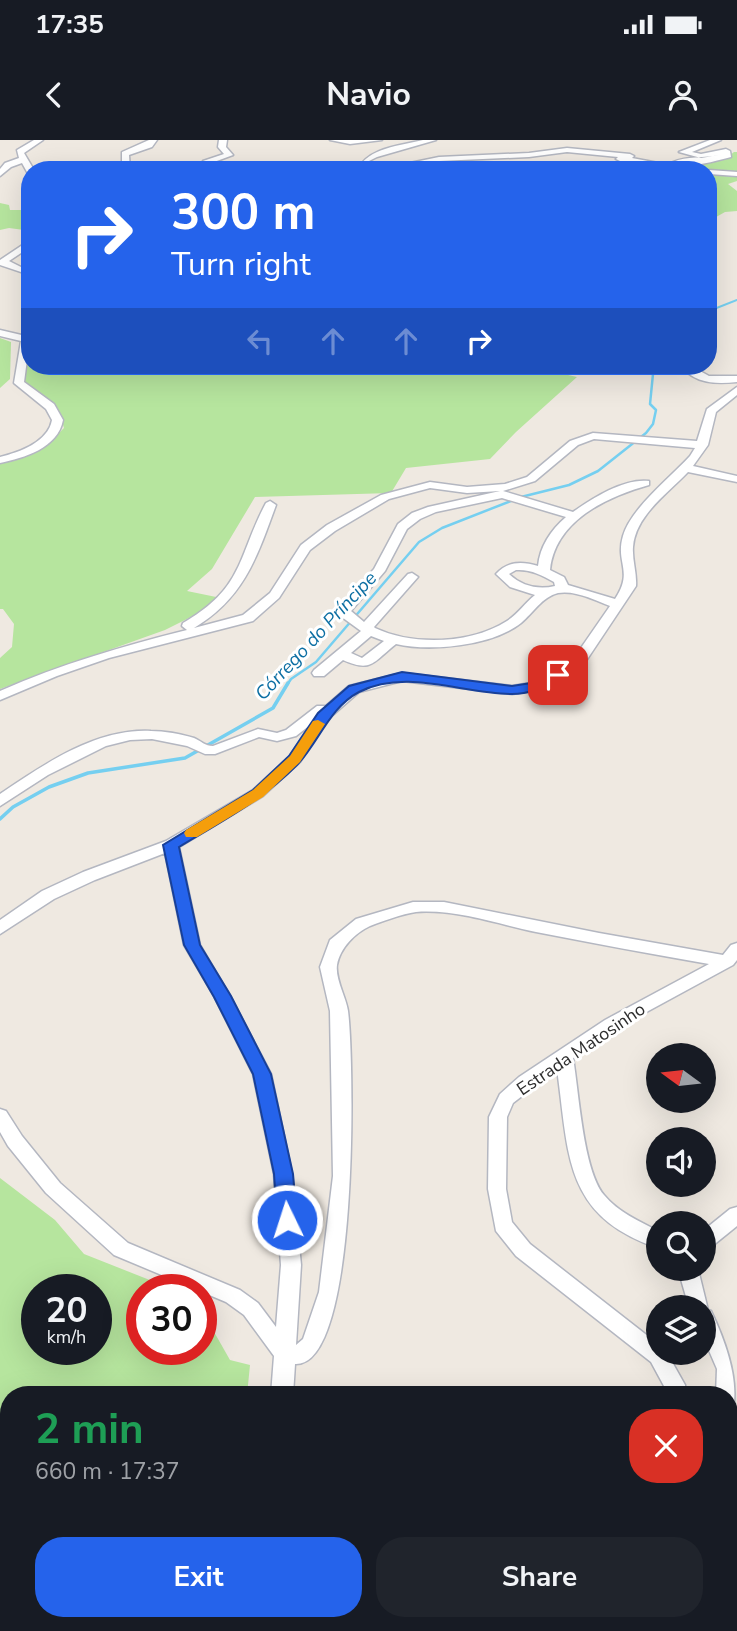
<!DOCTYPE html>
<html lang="en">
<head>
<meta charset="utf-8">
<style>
  body { margin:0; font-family:"Nunito Sans",sans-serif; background:#20242c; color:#f1f3f6; height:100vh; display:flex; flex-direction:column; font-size:26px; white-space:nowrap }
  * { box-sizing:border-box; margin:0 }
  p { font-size:23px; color:#9ea1a6 }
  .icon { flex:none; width:38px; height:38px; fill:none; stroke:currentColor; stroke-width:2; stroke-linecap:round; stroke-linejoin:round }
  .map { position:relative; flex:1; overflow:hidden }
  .panel { position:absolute; left:0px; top:1246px; width:738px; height:245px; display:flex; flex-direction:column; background:#171b24; border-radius:28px 28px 0 0; box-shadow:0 7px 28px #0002 }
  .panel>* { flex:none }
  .guide { position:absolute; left:21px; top:21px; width:696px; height:214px; border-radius:28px; box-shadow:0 7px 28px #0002; background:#2563eb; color:#fff; overflow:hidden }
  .needle { width:46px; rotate:285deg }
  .controls { position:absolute; left:646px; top:903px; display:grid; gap:14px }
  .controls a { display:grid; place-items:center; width:70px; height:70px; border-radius:50%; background:#171b24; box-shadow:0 7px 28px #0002; font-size:35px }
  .speed { position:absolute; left:21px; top:1134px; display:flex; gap:14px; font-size:35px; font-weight:700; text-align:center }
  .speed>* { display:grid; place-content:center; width:91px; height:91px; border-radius:50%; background:#171b24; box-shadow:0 7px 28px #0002; line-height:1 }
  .speed small { font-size:18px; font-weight:400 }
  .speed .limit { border:10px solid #d22; background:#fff; color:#111 }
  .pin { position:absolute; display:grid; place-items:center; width:60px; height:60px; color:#fff; margin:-30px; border-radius:14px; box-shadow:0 4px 10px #0006 }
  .me { position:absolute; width:77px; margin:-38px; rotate:356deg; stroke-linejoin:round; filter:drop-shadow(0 0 5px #0008) }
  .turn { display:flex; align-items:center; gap:24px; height:147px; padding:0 35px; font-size:32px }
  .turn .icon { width:91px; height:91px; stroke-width:2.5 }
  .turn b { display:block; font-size:49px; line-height:60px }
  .lanes { display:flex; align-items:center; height:66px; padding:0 35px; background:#0003; justify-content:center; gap:35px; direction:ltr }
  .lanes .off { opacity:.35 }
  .round { display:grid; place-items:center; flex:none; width:74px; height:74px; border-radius:28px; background:#20242c }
  .head { display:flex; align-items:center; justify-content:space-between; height:119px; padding:0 35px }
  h1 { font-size:42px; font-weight:700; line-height:52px; color:#1e9e55 }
  .action { display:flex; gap:14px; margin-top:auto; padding:14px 35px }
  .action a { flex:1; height:80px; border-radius:28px; background:#2563eb; color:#fff; font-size:28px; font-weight:700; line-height:80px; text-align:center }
  .action a+a { background:#20242c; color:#f1f3f6 }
  .status { display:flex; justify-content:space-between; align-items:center; height:49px; padding:0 35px; background:#171b24; direction:ltr }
  .status svg { height:19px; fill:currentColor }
  header { display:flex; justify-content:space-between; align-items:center; height:91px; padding:0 35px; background:#171b24; font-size:32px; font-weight:700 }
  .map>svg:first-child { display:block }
  .green { fill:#b6e59e; fill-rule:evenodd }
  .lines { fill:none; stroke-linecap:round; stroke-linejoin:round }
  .stream-far2 { stroke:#75cff0; stroke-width:2 }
  .stream-far1 { stroke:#75cff0; stroke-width:2.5 }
  .stream { stroke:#75cff0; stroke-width:3.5 }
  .minor-casing { stroke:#b4b7c1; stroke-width:3 }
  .minor { fill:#fff; fill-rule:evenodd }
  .route { fill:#2563eb; stroke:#184099; stroke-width:2 }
  .slow { fill:#f59e0b }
  .labels { text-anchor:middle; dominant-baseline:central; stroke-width:6; stroke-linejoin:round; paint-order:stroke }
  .street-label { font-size:18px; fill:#2e2e2e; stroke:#fff }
  .water-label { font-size:19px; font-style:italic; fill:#0d6fa3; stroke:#fff }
</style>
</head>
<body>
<div class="status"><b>17:35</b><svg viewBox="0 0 49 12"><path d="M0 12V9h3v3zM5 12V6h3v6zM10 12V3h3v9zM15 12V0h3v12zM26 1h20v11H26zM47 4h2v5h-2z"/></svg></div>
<header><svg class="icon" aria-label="back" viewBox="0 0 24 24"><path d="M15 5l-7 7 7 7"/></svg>Navio<svg class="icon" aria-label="person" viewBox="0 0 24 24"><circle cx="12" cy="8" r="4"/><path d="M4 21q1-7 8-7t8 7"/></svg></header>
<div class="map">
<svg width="737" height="1491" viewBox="0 0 737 1491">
  <rect width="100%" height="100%" fill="#efe9e1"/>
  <g class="green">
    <path d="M734,12H737V33L666,25L656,21C679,24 716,29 734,12Z"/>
    <polygon points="709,34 737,36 737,41 728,44 737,51 737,71 725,72 709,81"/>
    <polygon points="0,63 9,65 10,70 30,70 30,85 24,90 9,88 0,90"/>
    <polygon points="0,198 11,202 10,239 0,248"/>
    <path d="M28,202L30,226H528L577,237L516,292L490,319L406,328L391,353L255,357L212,429L187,451L221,458L201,472L165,490L0,549V518L12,507L14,484L3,469H0V322C27,317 45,307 64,288C53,248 40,262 20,238Z"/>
    <path d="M0,1038L55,1080L84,1114L175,1150H142V1209H201V1169L230,1220L250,1225L247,1255H9V1482H264L277,1491H0ZM37,1150H96V1209H37Z"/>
  </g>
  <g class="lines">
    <g class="stream-far2">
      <polyline points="709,171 737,160"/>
      <polyline points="653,226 653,236"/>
    </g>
    <polyline class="stream-far1" points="287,545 291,539 316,522 419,402 442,388 521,357 569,345 598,331 646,293 653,284 656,270 650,264 653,234"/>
    <polyline class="stream" points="0,679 13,667 49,647 88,633 185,618 273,568 288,543"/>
    <g class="minor-casing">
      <g id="minor">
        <polygon points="34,0 43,0 24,13 34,30 27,32 22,23 11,27 0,36 0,29 5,23 19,18 17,10"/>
        <polygon points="149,0 157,0 152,7 129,15 130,30 122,30 122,12"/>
        <polygon points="219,0 227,0 226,7 233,15 214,22 227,30 217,30 203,21 224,14 218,7"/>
        <polygon points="330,0 382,0 350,4"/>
        <path d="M423,0H436L377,17L369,21L365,30H357C369,7 400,6 423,0Z"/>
        <path d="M710,0H721L692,12L701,14L726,9L730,11L731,17C714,21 689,30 673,22C686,16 705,18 720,15L701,18L679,12Z"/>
        <polygon points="567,8 630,14 634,16 632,18 695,30 674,30 620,21 616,19 618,17 567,12 529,17 439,21 394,30 376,30 439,17 529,13"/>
        <polygon points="504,24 501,28 464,30 468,28"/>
        <polygon points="709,30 737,32 737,36 709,34"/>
        <polygon points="30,100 30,107 9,121 27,130 27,134 0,125 0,120"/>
        <path d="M0,190L30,197L24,242L54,264L63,280C58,308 24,318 0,323V317C20,312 48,302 52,280L46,269L14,243L21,201L0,196Z"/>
        <path d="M681,226H691L709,236H737V242C716,244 695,244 681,226Z"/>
        <path d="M737,247V255L716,272L708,305L693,326L737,336V342L688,332C668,353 635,376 633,407C632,420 637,433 636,446L584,524L539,550L512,554L402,541L359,552L328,579L300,622L263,656L179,707L200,805L230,856L271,934L292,1034L301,1125L296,1205L303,1199L319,1152L333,1036L330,871L320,827L330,800L356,779L413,762H444L599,793L723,815L731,805L737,803V820L733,825L617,888L573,918C579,952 583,1030 604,1055C618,1072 639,1081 658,1091V1108C563,1076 569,1014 557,929L513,963L507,977L506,1049L512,1082L530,1104L658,1204V1213H667L685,1245L686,1255H664V1246L651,1222L516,1116L496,1091L488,1049L489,977L500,954L519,937L605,880L709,824C651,814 593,803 536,792C498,784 455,769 416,772C402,774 383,781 370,786C355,793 340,808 337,825C335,839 346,857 348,871C354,918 360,1228 295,1224L293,1255H271L274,1216L244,1175L226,1162L114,1115L46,1053L8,1006L0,992V969L6,971L22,996L60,1043L128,1103L240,1150L258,1163L276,1187L281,1125L274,1034L253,934L214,856L184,805L165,713L95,740L54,759L0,794V780L42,751L83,732L166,701L253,650L290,616L310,585L296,596L277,601L259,597L215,614H205L187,606L152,599L130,600L106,606L48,635L0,666V654C43,625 96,588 151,591C164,591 181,594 194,598C201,601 205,606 213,606L258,589L277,593L286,590L317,566H326L349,546L402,533L512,546L531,543L574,518L610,466C595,460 575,450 558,453C542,457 533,473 521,483C492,506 430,512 396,504C373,522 372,533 343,520L324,536H314L312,533L314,530L361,491L339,475L340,466L374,429L398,384L412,373L428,367L500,351L467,353L430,348L389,359L335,391L310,410L279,458L253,481L109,518L57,536L0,560V551C61,524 123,506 187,490L182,486L183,483C245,447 237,417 266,363L270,361L276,365C257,417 244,458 194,488L243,475L270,453L301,405L327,385L381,355L430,342L467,347L505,344L527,337L570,301L593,293L697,301L707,269ZM594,299L695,308L690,316C671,337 631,368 623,396C615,423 634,431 615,459L568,445L564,437L550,430C555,381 606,357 649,345V341C624,338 593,358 573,372L503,351L535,341L578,305ZM502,358L566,377C551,390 540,406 538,426C522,421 508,421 496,434L510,447L535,455C525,463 518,474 507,481C471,504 413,506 375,488L374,487L418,437L412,433L408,434L364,482L351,471L385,431L407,389L420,379L436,372ZM516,430C530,429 542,435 554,442L555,446C538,450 522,446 509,434ZM371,496L384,501L362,518L351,513Z"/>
        <polygon points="737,1067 737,1086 711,1107 704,1109 704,1090 730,1069"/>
        <path d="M678,1129H698L708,1170L711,1171C723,1196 737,1233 734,1262L730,1263V1255H716L717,1229L704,1199V1167H689Z"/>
        <polygon points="326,1482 382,1482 387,1491 331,1491"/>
        <polygon points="646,1482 670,1482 671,1491 647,1491"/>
      </g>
    </g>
    <use href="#minor" class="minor"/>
  </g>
  <path class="route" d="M558,531L563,532V538C546,546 531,554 512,554C462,554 407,528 359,552C329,568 319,602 297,625C261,661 222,681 179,707L200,805L231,856L271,934L293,1034L297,1080L294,1085L287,1088L280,1085L277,1080L274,1034L253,934L214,857L184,805L163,705L253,650L289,616L318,573L349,546L402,532L512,546L531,543Z"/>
  <polygon class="slow" points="318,580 325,584 300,622 263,657 197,697 186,697 184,693 186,690 253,650 290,616 313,581"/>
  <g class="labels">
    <g class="street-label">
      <text transform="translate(581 909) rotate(-34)">Estrada Matosinho</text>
    </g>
    <g class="water-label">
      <text transform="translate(316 496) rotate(-47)">Córrego do Príncipe</text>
    </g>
  </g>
</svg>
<div class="controls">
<a><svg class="needle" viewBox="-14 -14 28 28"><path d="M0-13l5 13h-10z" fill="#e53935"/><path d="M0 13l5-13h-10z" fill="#9ea1a6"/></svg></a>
<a><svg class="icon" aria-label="sound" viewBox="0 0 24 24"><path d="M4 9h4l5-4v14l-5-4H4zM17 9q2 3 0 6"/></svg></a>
<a><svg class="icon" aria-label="search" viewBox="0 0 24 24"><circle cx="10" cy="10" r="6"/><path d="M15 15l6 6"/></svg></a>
<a><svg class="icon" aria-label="layers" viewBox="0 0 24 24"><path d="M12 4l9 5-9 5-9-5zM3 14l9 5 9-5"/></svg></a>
</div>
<div class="speed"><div>20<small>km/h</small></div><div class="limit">30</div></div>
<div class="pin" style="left:558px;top:535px;background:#d93025"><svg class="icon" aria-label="arrive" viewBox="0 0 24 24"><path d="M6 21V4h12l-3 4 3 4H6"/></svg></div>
<svg class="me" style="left:287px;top:1080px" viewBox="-20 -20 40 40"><circle r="17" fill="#2563eb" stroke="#fff" stroke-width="3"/><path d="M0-11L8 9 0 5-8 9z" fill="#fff"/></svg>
<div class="guide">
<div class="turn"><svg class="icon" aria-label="right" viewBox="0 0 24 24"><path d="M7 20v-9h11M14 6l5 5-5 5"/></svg><div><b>300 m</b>Turn right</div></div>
<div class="lanes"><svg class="icon off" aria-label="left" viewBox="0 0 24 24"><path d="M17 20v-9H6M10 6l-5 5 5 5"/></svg><svg class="icon off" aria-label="ahead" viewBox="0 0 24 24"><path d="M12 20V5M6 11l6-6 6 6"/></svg><svg class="icon off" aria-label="ahead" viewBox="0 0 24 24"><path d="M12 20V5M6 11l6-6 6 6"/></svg><svg class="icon" aria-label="right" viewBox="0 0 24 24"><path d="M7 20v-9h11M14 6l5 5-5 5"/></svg></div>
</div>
<section class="panel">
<div class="head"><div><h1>2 min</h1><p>660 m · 17:37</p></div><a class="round" style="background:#d93025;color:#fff"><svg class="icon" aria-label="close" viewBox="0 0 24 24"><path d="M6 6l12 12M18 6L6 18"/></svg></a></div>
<div class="action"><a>Exit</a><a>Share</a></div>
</section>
</div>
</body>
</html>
